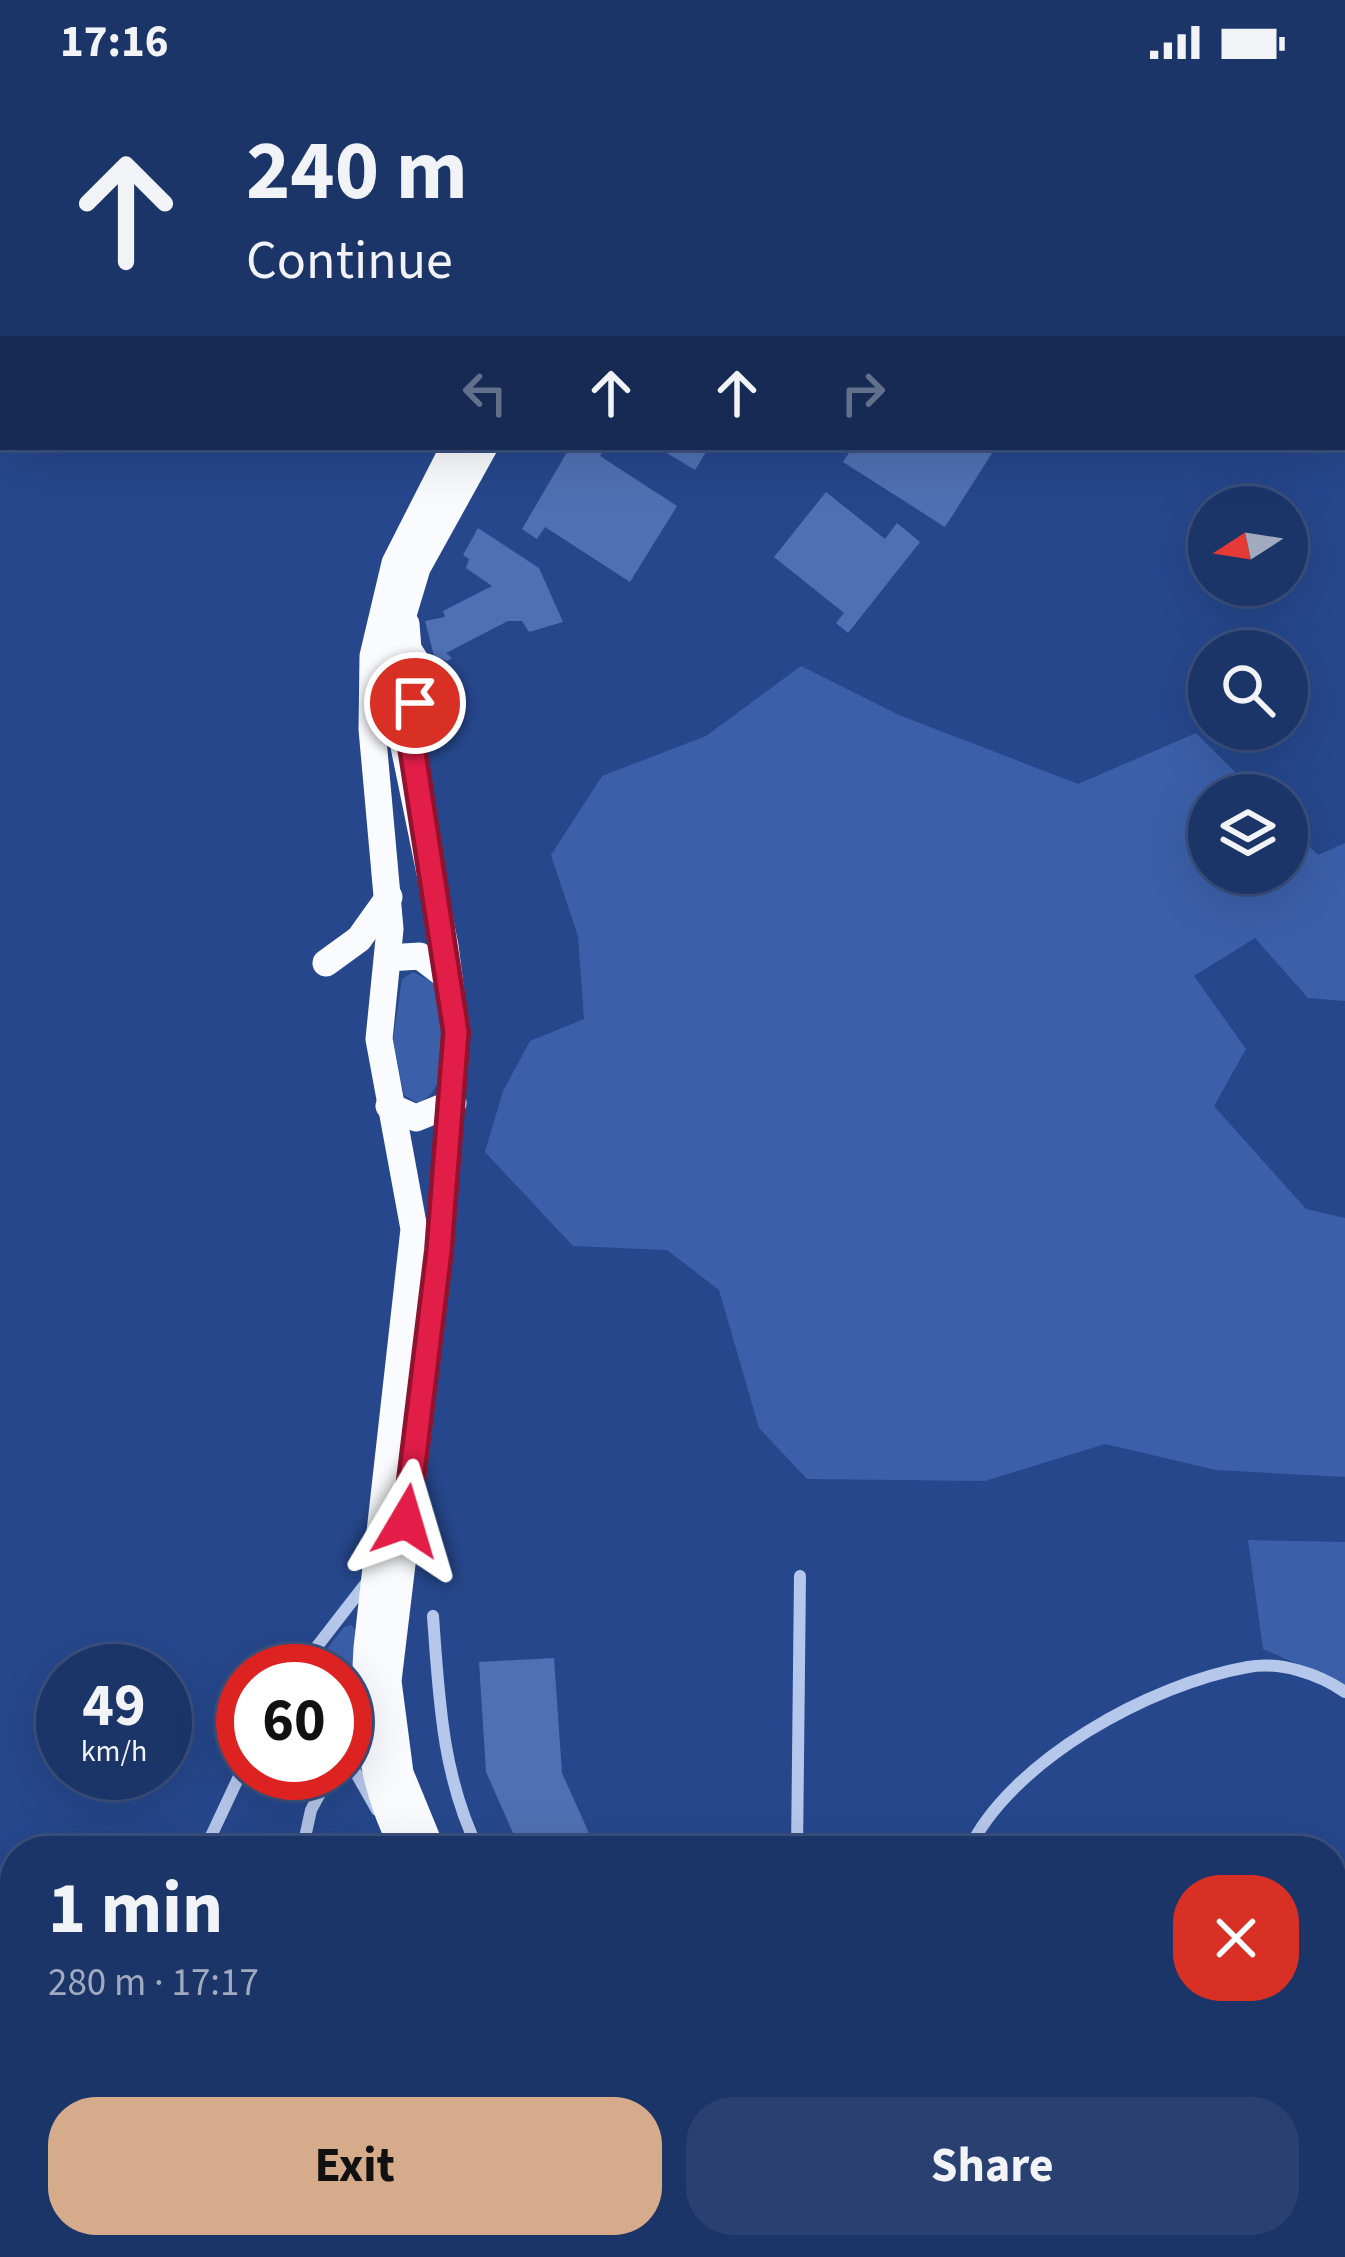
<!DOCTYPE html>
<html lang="en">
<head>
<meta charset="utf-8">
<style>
  body { margin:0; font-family:"Source Sans 3",sans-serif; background:#294071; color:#f1f3f6; height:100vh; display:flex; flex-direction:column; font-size:45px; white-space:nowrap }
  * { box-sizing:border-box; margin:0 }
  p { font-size:39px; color:#a0abc0 }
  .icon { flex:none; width:66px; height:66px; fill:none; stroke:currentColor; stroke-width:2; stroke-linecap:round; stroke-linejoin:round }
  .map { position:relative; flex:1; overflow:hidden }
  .sheet { position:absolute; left:0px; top:1752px; width:1347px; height:423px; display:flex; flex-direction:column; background:#1c3569; border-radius:48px 48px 0 0; box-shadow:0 12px 48px #0002,0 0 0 3px #3a507d }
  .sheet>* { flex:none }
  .guide { position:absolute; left:0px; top:0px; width:1347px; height:366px; box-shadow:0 12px 48px #0002,0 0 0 3px #3a507d; background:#1c3569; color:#f1f3f6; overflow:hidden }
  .needle { width:78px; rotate:258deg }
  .fabs { position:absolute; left:1188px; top:402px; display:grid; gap:24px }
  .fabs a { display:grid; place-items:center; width:120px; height:120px; border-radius:50%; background:#1c3569; box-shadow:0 12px 48px #0002,0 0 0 3px #3a507d; font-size:60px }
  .speed { position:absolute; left:36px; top:1560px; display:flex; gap:24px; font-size:60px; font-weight:700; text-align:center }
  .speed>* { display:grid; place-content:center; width:156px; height:156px; border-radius:50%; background:#1c3569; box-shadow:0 12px 48px #0002,0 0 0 3px #3a507d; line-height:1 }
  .speed small { font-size:30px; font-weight:400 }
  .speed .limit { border:18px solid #d22; background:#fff; color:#111 }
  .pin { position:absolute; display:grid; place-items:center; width:102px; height:102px; color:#fff; margin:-51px; border:6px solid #fff; border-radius:50%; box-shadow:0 3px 12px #0007 }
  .me { position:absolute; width:132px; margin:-66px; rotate:7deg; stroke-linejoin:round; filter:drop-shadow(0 0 9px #0008) }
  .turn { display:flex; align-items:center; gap:42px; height:252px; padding:0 48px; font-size:54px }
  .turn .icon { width:156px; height:156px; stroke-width:2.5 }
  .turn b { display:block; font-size:84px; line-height:102px }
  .lanes { display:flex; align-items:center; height:114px; padding:0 48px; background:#0003; justify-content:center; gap:60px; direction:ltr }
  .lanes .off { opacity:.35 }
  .round { display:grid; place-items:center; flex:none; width:126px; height:126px; border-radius:48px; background:#294071 }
  .summary { display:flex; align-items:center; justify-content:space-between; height:204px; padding:0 48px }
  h1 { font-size:72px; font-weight:700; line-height:90px }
  .primary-button { display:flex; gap:24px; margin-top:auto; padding:24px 48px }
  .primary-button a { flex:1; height:138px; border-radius:48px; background:#d6ab8b; color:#111; font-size:48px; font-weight:700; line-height:138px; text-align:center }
  .primary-button a+a { background:#294071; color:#f1f3f6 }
  .status { display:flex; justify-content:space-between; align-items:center; height:84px; padding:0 60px; background:#1c3569; direction:ltr }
  .status svg { height:33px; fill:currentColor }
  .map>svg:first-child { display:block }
  .green { fill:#3b5fa9 }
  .building { fill:#4f70b3 }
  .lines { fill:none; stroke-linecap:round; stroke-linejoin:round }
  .street { stroke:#b5c7ea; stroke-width:12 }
  .primary { stroke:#f9fbfe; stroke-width:27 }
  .route-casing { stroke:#92132f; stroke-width:30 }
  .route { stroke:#e11d48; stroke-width:21 }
</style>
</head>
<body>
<div class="status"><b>17:16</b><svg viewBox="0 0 49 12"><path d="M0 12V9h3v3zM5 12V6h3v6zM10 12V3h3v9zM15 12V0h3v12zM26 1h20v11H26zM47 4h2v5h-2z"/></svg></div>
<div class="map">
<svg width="1345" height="2173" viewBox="0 0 1345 2173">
  <rect width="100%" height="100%" fill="#26478c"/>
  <g class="green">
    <polygon points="801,582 899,631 1078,700 1196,649 1258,711 1209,711 1209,789 1287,789 1287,740 1318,771 1345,759 1345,917 1308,914 1255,854 1194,892 1246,965 1214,1022 1306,1125 1345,1134 1345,1393 1216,1386 1105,1360 985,1397 807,1395 759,1344 719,1206 667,1166 573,1162 485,1068 503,1007 530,957 584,935 578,852 551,771 602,692 706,652"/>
    <path d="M413,888L436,900C441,931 456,1005 418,1019L404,1011L393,956L402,895Z"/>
    <polygon points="1248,1456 1345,1458 1345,1601 1263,1565"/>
    <polygon points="352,1541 356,1548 353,1631 363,1696 345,1659 345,1587 320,1587 323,1570 344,1543"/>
    <polygon points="1345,2114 1345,2173 1223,2173 1238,2160 1332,2160 1332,2116"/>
  </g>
  <g class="building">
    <polygon points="570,363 606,363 600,372 677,422 630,498 545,443 537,455 522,445"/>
    <polygon points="657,363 709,363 695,386"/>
    <polygon points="853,363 996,363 945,443 843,378"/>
    <polygon points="826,408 885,455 897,439 920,458 848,549 836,539 844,529 774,473"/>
    <polygon points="478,444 539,484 563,538 529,548 522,537 508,537 446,569 452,574 447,577 434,572 425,537 445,533 443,527 492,502 466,484 469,475 463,471"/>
    <polygon points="554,1574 562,1689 597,1767 521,1767 486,1688 479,1578"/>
    <polygon points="501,2160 584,2160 582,2173 492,2173"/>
    <polygon points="588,2160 637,2160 635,2173 586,2173"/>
  </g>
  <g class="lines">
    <g class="street">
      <path d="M433,1532C439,1615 442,1692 479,1767"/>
      <polyline points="298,1587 367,1498"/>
      <polyline points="345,1670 377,1726"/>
      <polyline points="204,1767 243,1684"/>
      <polyline points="302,1767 311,1726 331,1689"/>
      <polyline points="797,1767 800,1492"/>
      <path d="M968,1767C1011,1676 1151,1600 1248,1583C1280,1577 1319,1590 1345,1608"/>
      <polyline points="0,1946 15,1940"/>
      <polyline points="1332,2082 1345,2079"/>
      <polyline points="0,2086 15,2095"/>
      <polyline points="127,2160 149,2173"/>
      <polyline points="236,2173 245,2160"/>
      <polyline points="472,2173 480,2160"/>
      <polyline points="726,2173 729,2160"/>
      <polyline points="867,2173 868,2160"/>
      <polyline points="1159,2173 1177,2160"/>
      <polyline points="1196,2173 1211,2160"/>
    </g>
    <g class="primary">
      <polyline points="671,3 673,0"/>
      <polyline points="701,3 703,0"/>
      <polyline points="406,540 408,565 435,607 410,627 410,654"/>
      <polyline points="388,874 420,872 449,894"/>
      <polyline points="326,879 359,855 389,813"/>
      <polyline points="389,1022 416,1034 453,1019"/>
      <path d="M405,1767C372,1703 362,1636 367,1564L414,1145L379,955L390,845L372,645L373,572L395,479L454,363"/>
      <polyline points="432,1767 400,1689 388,1597 435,1205 456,948 445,862 392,604 399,544 417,484 484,363"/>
      <polyline points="392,2173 400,2160"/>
      <polyline points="423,2173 430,2160"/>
    </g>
  </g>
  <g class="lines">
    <g class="route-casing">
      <polyline id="route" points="406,1437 439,1167 456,948 408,637 415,619"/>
    </g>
    <use href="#route" class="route"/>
  </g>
</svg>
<div class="fabs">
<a><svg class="needle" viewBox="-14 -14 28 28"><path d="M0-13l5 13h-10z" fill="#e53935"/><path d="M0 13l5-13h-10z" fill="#a0abc0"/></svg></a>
<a><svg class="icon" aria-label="search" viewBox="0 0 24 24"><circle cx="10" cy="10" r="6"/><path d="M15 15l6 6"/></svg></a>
<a><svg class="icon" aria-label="layers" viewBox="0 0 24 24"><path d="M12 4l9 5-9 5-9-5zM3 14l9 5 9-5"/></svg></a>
</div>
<div class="speed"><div>49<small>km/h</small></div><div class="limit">60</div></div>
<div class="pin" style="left:415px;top:619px;background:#d93025"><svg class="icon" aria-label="arrive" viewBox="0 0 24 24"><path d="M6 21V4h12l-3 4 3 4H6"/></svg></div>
<svg class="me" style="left:406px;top:1437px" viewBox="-20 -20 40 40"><path d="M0-17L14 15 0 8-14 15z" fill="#e11d48" stroke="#fff" stroke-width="4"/></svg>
<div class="guide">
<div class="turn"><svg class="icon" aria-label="ahead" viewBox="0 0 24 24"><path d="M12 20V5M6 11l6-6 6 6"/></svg><div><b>240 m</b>Continue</div></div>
<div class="lanes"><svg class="icon off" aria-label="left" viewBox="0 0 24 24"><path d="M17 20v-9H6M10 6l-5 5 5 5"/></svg><svg class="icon" aria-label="ahead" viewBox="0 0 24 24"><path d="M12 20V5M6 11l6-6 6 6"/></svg><svg class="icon" aria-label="ahead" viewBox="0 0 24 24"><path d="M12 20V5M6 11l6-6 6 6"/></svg><svg class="icon off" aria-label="right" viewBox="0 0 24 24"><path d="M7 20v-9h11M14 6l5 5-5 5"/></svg></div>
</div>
<section class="sheet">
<div class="summary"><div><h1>1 min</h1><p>280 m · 17:17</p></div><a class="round" style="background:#d93025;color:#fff"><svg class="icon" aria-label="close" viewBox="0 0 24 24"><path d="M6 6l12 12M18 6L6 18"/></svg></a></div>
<div class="primary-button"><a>Exit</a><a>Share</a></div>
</section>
</div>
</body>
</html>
